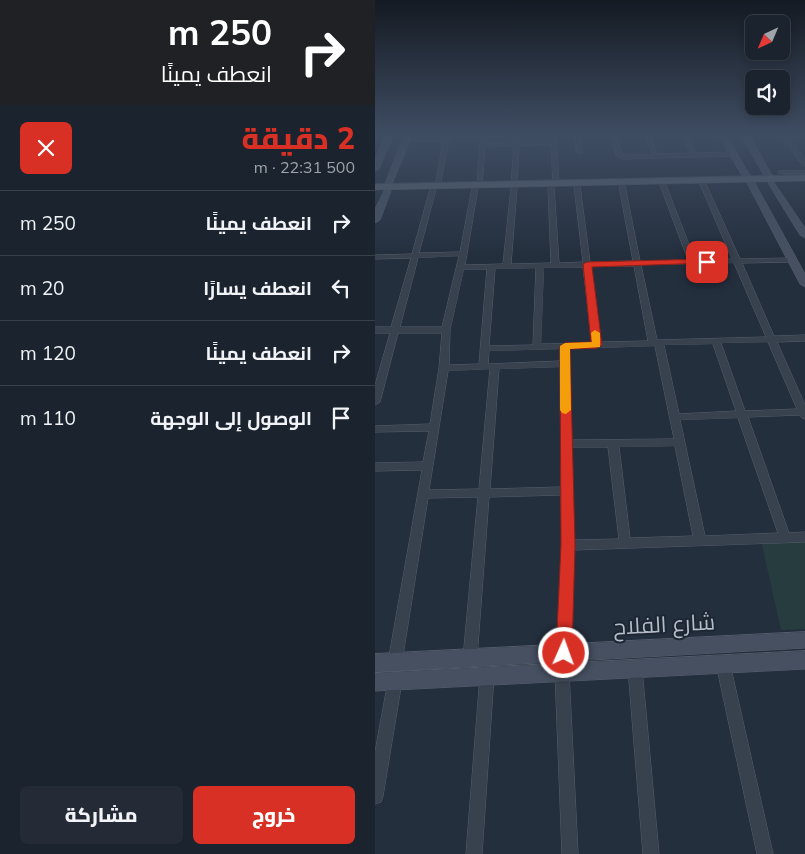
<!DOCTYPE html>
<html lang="ar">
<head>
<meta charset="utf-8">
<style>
  body { margin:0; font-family:Mulish,Cairo,sans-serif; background:#242b36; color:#f1f3f6; direction:rtl; height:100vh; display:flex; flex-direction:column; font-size:19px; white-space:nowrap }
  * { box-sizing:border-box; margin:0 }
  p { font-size:16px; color:#a0a4aa }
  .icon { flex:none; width:28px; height:28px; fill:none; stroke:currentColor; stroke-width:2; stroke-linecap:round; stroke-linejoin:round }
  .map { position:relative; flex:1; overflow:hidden; direction:ltr }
  .details { display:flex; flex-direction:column; background:#1b232e; width:375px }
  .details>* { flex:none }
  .hud { background:#202124; color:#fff; overflow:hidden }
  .needle { width:32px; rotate:224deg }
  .controls { position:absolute; left:370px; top:15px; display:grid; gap:10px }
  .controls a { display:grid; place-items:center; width:45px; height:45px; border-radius:8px; background:#1b232e; box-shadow:0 2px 8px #0003,0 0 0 1px #39404a; font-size:25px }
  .pin { position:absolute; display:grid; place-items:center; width:42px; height:42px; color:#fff; margin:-21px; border-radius:10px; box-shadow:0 2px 8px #0006 }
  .me { position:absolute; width:55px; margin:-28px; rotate:2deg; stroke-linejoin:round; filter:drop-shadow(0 0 4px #0008) }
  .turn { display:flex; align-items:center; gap:18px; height:105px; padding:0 20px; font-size:22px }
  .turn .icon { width:65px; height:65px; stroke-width:2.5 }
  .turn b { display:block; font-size:35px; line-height:42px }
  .round { display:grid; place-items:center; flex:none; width:52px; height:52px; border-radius:8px; background:#242b36 }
  .head { display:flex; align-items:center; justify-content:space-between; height:85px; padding:0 20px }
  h1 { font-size:30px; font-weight:800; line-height:38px; color:#d93025 }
  .button { display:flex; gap:10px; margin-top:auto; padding:10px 20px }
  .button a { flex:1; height:58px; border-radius:8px; background:#d93025; color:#fff; font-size:20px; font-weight:800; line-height:58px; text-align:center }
  .button a+a { background:#242b36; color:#f1f3f6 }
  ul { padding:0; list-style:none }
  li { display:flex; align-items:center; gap:15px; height:65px; padding:0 20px; border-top:1px solid #39404a }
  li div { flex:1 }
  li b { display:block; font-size:19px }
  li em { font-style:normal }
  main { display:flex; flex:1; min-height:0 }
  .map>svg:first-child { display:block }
  .green { fill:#263c3f }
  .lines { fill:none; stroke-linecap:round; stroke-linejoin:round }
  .lane-casing { stroke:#565f6c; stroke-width:4 }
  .street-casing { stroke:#565f6c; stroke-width:1 }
  .secondary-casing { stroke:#565f6c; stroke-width:1 }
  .primary-casing { stroke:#414a57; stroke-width:1 }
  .lane { stroke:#38414e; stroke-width:3 }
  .street { fill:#38414e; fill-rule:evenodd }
  .secondary { fill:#465061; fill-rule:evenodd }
  .primary { fill:#56606e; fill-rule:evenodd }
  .route { fill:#d93025; stroke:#8d1f18 }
  .slow { fill:#f59e0b }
  .labels { text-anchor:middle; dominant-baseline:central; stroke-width:4; stroke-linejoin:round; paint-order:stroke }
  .near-street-label { font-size:22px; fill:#b4bcc9; stroke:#1d2633 }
</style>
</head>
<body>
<main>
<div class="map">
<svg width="430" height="854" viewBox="0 0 430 854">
  <rect width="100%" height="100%" fill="#242f3e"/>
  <polygon class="green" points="430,540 430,629 406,630 386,541"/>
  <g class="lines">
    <g class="lane-casing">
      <polyline id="lane" points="405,172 430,172"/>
    </g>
    <g class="street-casing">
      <g id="street">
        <polygon points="69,136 111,136 110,143 139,142 139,136 145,136 144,142 176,141 175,136 181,136 184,183 181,185 178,183 176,145 144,146 142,184 139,186 136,184 139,146 110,147 107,185 102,186 105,139 74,139 65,186 60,187 68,141 32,141 29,139 32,137 69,137"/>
        <polygon points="200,136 206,136 207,154 202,153"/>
        <polygon points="236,136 242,136 247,154 249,155 277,155 270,136 276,136 282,154 315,153 307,136 313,136 321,153 359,152 362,154 359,156 248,159 241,155"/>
        <polygon points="407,136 413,136 430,160 430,166 428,165"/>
        <path d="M328,182L331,184L365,259L417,258L421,260L417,262L367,263L399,336L430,335V341L402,342L430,405V419L427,418L425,415L373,417L414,533L430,532V542L199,550L196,653L194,657L189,659L184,657L182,653L187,545L186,495L114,497L102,658L100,662L95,664L90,662L88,658L103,497L53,498L27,662L25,666L20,668L15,666L13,662L47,470L0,471V463L48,462L54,431L0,432V426L55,424L64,368L67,333H23L5,402L0,405V385L15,333H0V327H16L36,258L0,259V255L37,254L55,189L58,187L61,189L44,253L85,252L97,188L100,186L103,188L90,265L128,264L136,188L139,186L142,188L136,264L176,263L173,187L176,185L179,187L184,263L208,262L199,186L202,184L205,186L215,262L258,261L244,186L247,184L250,186L265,261L313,260L285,185L288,183L291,185L320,260L357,259L325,184ZM84,256L67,327H25L43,258ZM359,263L391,337L282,340L266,265ZM216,266H259L273,341L226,342ZM169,267H208L217,343L166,344ZM161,268L158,345L114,346L120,269ZM89,269H112L104,364L74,365L75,330ZM393,342L422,409L370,411L346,343ZM338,344L361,411L304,414L289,345ZM280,346L299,439L196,440L193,349ZM185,349V361L113,364L114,351ZM185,367L186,487L115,489L124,369ZM115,369L104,489L54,490L73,371ZM363,418L403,533L330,536L305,420ZM300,446L318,536L255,538L244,447ZM196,447H233L244,539L199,540Z"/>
        <polygon points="348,658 353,660 355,664 398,854 382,854 341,664 343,660"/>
        <polygon points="260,663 265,664 267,669 284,854 268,854 253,669 255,664"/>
        <polygon points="187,666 192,667 194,672 203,854 187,854 180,672 182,667"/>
        <polygon points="112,669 117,671 119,676 107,854 91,854 105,676 107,671"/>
        <polygon points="20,674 25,676 27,681 8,796 6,802 0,804 0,752 13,681 15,676"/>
      </g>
    </g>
    <g class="secondary-casing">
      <g id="secondary">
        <polygon points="10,136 18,136 4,169 0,171 0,160"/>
        <polygon points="29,136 37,136 15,189 16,191 5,220 0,223 0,209 10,189 9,187"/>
        <polygon points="344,136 352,136 377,179 376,181 380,183 430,274 430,287 425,284 372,183 373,181 369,179"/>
        <polygon points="367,136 375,136 399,179 398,181 430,228 430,238 425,235 393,183 394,181 391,179"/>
        <polygon points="430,632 430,648 0,672 0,654"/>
        <polygon points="430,651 430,669 0,691 0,673"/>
      </g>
    </g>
    <g class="primary-casing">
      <polygon id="primary" points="430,175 430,181 0,190 0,184"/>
    </g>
    <use href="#lane" class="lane"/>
    <use href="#street" class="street"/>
    <use href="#secondary" class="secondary"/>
    <use href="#primary" class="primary"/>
  </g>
  <linearGradient id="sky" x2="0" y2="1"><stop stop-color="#141a22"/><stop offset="0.53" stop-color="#3f4d63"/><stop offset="1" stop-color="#3f4d63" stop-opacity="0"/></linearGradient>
  <rect width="430" height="255" fill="url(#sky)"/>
  <polygon class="route" points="332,259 335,260 335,263 217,267 227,345 222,348 195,349 200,545 197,653 195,658 189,660 184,658 181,653 186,545 185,346 190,343 216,342 208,264 212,262"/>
  <polygon class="slow" points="220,330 225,333 225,347 195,349 196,410 191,414 187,413 185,410 185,346 190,343 217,342 216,333"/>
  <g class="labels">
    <g class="near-street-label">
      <text transform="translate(289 624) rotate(-3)">شارع الفلاح</text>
    </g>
  </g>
</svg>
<div class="controls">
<a><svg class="needle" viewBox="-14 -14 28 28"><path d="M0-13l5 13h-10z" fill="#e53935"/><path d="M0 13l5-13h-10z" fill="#a0a4aa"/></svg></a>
<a><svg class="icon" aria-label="sound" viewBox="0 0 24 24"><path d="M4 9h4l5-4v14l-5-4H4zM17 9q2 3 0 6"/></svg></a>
</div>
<div class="pin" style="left:332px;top:262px;background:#d93025"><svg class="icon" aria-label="arrive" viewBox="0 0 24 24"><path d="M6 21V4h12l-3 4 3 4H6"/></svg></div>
<svg class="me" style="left:189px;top:653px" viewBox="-20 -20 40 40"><circle r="17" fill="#d93025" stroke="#fff" stroke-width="3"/><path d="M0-11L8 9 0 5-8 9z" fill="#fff"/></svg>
</div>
<section class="details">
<div class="hud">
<div class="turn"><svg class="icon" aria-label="right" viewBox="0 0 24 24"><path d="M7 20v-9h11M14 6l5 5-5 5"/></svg><div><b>250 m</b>انعطف يمينًا</div></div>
</div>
<div class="head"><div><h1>2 دقيقة</h1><p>500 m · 22:31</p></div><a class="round" style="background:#d93025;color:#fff"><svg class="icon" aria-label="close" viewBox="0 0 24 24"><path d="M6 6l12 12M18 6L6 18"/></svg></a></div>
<ul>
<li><svg class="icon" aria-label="right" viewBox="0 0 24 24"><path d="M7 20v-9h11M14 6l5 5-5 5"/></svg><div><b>انعطف يمينًا</b></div><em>250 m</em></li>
<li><svg class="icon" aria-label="left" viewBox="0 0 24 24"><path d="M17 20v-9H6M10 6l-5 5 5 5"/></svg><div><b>انعطف يسارًا</b></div><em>20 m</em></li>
<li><svg class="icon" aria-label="right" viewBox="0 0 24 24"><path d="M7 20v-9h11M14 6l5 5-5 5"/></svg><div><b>انعطف يمينًا</b></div><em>120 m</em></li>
<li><svg class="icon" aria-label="arrive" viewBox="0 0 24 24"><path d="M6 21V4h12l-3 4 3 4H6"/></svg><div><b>الوصول إلى الوجهة</b></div><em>110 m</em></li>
</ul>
<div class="button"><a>خروج</a><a>مشاركة</a></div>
</section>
</main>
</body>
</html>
